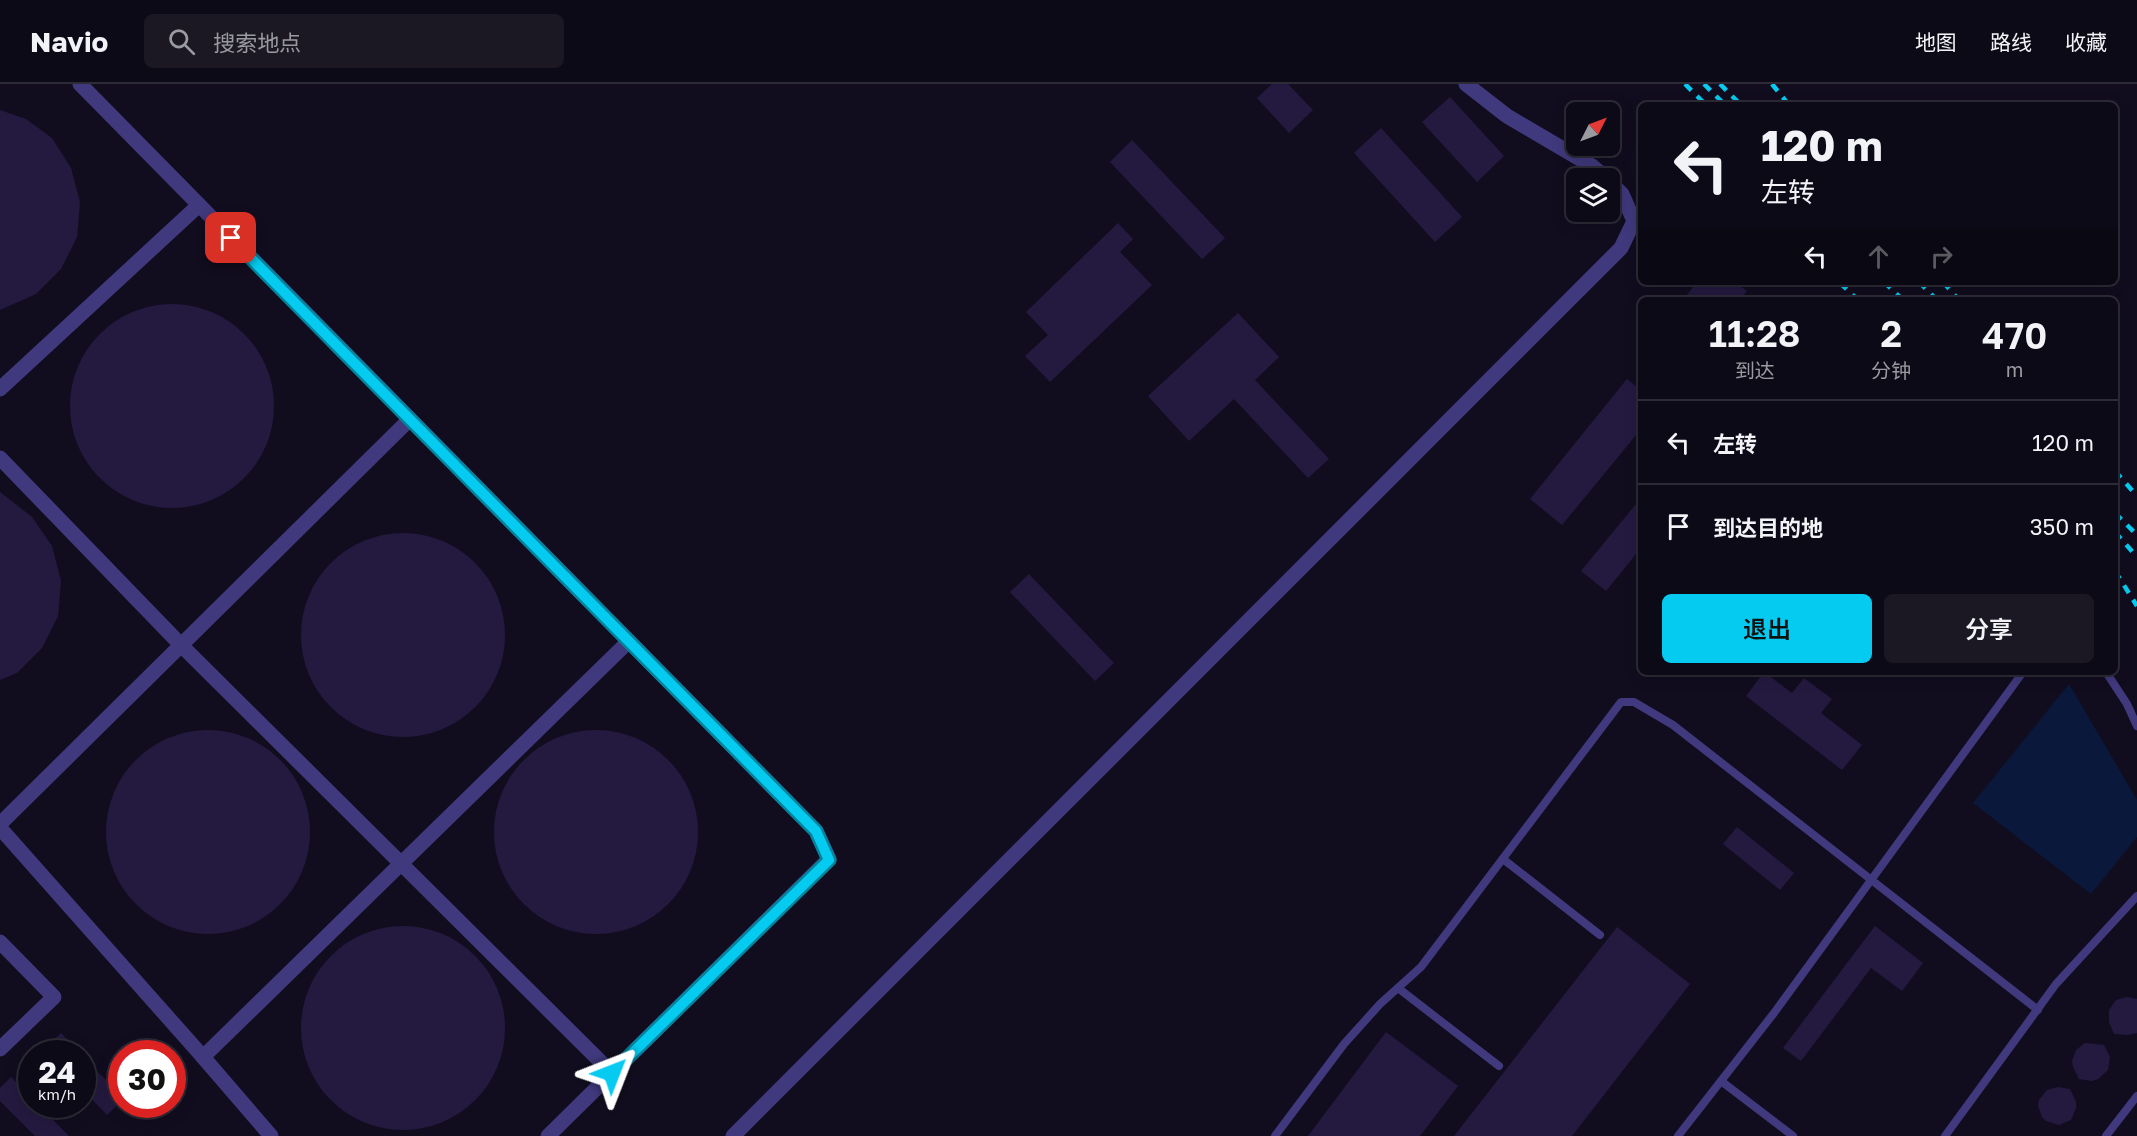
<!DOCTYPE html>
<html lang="zh">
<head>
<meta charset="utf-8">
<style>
  body { margin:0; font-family:"Golos Text","Noto Sans SC",sans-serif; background:#1b1824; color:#f1f3f6; height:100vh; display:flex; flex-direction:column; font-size:22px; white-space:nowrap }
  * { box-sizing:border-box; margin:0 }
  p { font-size:20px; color:#9a9aa1 }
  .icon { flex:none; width:33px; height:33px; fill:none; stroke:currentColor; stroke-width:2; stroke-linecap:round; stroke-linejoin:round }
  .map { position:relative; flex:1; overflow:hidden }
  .panel { position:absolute; left:1638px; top:213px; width:480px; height:378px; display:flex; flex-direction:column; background:#0d0a17; border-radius:9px; box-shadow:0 3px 15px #0003,0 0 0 2px #2d2b36 }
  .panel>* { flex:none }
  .top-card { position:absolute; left:1638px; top:18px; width:480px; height:183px; border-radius:9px; box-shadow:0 3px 15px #0003,0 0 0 2px #2d2b36; background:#0d0a17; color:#f1f3f6; overflow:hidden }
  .needle { width:39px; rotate:48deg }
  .fabs { position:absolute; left:1566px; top:18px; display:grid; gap:12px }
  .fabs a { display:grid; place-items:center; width:54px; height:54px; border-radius:9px; background:#0d0a17; box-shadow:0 3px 15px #0003,0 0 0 2px #2d2b36; font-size:30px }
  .speed { position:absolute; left:18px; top:956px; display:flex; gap:12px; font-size:30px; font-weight:700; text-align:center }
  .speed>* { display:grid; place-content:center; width:78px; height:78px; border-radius:50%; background:#0d0a17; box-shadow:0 3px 15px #0003,0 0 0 2px #2d2b36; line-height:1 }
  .speed small { font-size:15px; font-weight:400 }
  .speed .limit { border:9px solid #d22; background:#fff; color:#111 }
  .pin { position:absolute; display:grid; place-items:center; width:51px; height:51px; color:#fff; margin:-26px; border-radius:12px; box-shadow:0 3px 9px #0006 }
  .me { position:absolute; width:66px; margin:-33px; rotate:45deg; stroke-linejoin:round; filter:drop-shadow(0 0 4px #0008) }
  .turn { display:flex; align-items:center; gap:21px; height:126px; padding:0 24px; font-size:27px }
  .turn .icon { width:78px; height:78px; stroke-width:2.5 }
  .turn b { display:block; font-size:42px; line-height:51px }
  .lanes { display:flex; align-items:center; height:57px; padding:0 24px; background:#0003; justify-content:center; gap:30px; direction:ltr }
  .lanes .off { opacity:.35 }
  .eta { display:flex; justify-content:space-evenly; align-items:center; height:102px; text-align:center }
  .eta b { font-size:36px; font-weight:600; line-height:42px }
  .button { display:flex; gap:12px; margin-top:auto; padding:12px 24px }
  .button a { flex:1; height:69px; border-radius:9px; background:#06cbf0; color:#111; font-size:24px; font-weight:600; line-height:69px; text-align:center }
  .button a+a { background:#1b1824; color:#f1f3f6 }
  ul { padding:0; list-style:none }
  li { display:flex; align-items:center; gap:18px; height:84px; padding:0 24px; border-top:2px solid #2d2b36 }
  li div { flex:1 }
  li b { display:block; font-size:22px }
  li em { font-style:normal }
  header { display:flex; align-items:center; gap:36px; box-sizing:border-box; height:84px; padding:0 30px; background:#0d0a17; border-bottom:2px solid #2d2b36 }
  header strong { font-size:28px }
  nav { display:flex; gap:33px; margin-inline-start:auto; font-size:21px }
  .search { width:420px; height:54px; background:#1b1824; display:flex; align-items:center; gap:15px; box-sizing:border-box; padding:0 21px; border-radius:9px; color:#9a9aa1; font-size:22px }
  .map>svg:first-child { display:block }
  .water { fill:#0a193b }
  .building { fill:#241a40 }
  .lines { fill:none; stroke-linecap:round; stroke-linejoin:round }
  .lane { stroke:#40397d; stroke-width:8 }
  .street { stroke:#40397d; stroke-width:15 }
  .rail { stroke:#06cbf0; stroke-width:4.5; stroke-dasharray:9 8; stroke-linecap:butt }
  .route-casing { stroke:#04849c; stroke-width:15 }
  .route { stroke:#06cbf0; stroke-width:10 }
</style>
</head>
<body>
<header>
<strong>Navio</strong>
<div class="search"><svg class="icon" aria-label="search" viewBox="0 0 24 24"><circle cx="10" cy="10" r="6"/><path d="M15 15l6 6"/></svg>搜索地点</div>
<nav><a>地图</a><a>路线</a><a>收藏</a></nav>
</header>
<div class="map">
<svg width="2137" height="1052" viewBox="0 0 2137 1052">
  <rect width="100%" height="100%" fill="#110d1f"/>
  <polygon class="water" points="2069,600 2137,716 2137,753 2091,810 1973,719"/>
  <g class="building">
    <polygon points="1272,0 1288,0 1313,26 1289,49 1257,14"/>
    <polygon points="1450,13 1504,72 1477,98 1422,38"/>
    <polygon points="0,26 26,35 52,54 71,84 80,118 77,153 61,185 36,210 0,226"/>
    <polygon points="1381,44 1462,133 1435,158 1354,69"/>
    <polygon points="1132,56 1225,154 1202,175 1110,78"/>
    <polygon points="1118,139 1133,155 1120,168 1152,201 1050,298 1025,272 1048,251 1026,228"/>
    <polygon points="1697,198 1735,198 1747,207 1740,216 1683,216"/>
    <circle cx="172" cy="322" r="102"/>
    <polygon points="1238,229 1279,273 1255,296 1329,375 1308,394 1234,315 1189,357 1148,312"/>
    <polygon points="1627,295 1641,306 1641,345 1562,441 1530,415"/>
    <polygon points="0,408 32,433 52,462 61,497 58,532 42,564 17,589 0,596"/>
    <polygon points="1641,414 1641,464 1606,507 1581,487"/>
    <circle cx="403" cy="551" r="102"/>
    <polygon points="1029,490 1114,579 1095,597 1010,508"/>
    <polygon points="1764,588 1792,609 1804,594 1832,615 1821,629 1862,661 1842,686 1746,612"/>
    <circle cx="596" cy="748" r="102"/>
    <circle cx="208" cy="748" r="102"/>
    <polygon points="1737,743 1794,789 1780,806 1723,760"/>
    <polygon points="1875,842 1923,879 1902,907 1871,884 1801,977 1783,964"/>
    <circle cx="403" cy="944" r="102"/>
    <polygon points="1617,843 1690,900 1572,1052 1454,1052"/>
    <polygon points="2127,913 2137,915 2137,949 2128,951 2114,950 2109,938 2109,926 2116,916"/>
    <polygon points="1386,948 1458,1002 1420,1052 1308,1052"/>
    <polygon points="61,949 80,969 40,969"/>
    <polygon points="2085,959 2104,961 2110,973 2108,986 2098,995 2092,997 2079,995 2073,983 2072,977 2076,966"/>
    <polygon points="82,972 122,1012 122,1017 107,1031 82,1005"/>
    <polygon points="11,993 32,1014 32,1020 37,1020 69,1052 35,1052 0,1017 0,1004"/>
    <polygon points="2058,1003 2070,1005 2076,1018 2076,1024 2071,1036 2059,1041 2046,1037 2042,1033 2038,1022 2039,1016 2047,1006"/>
  </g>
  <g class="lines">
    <g class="lane">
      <polyline points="2106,588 2127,620 2137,642"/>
      <polyline points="1503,775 1600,851"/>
      <polyline points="1398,904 1499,982"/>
      <polyline points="1721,997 1793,1052"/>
      <polyline points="1275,1052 1344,960 1380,920 1421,883 1621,618 1634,618 1673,641 2038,926"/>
      <polyline points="1678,1052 1774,929 2023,588"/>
      <polyline points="1945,1052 2056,900 2137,812"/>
      <polyline points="2106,1052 2137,1012"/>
    </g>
    <g class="street">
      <polyline points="80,0 816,747 829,775 548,1052"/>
      <polyline points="1466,0 1507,32 1592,82 1606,94"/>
      <polyline points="0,305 199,121"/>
      <polyline points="0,374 181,561 612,989"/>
      <polyline points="0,740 410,335"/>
      <polyline points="0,744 203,973"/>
      <polyline points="0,858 54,913 0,965"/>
      <polyline points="271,1052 203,973 629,557"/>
      <polyline points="733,1052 1621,164 1634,137 1622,110 1610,98"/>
    </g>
    <g class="rail">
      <polyline points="1685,0 1706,21"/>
      <polyline points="1704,0 1725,21"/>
      <polyline points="1720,0 1741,21"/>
      <polyline points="1772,0 1789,21"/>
      <polyline points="1884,198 1903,216"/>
      <polyline points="1919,198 1937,216"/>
      <polyline points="1943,198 1959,216"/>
      <polyline points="1840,199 1858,216"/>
      <polyline points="2115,387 2137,412"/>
      <polyline points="2115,429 2137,451"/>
      <polyline points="2115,448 2137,473"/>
      <polyline points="2115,487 2137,522"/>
    </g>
  </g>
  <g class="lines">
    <g class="route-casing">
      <polyline id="route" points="231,154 816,747 829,776 612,989"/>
    </g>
    <use href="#route" class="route"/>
  </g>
</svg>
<div class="fabs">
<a><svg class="needle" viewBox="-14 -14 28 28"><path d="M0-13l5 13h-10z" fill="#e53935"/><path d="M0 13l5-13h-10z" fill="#9a9aa1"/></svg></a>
<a><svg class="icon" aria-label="layers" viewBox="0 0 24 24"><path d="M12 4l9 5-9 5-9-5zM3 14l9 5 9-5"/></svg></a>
</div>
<div class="speed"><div>24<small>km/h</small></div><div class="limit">30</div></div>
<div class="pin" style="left:231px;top:154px;background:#d93025"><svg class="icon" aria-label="arrive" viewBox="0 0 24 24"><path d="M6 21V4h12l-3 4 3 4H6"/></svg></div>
<svg class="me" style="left:612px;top:989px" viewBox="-20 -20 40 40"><path d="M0-17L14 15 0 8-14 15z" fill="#06cbf0" stroke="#fff" stroke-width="4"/></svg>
<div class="top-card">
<div class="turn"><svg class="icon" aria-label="left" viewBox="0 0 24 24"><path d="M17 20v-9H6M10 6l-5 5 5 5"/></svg><div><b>120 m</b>左转</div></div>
<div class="lanes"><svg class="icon" aria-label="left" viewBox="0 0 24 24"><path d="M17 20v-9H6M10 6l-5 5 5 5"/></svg><svg class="icon off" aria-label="ahead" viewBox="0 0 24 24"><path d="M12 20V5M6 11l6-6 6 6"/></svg><svg class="icon off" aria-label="right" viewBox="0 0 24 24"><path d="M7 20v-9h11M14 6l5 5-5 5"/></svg></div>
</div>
<section class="panel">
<div class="eta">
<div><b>11:28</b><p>到达</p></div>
<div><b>2</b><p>分钟</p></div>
<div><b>470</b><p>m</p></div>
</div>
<ul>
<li><svg class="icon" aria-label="left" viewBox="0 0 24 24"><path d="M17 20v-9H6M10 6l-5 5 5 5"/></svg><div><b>左转</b></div><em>120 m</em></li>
<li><svg class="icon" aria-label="arrive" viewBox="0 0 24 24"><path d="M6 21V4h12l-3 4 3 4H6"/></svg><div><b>到达目的地</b></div><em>350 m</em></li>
</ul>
<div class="button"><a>退出</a><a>分享</a></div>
</section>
</div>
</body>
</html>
